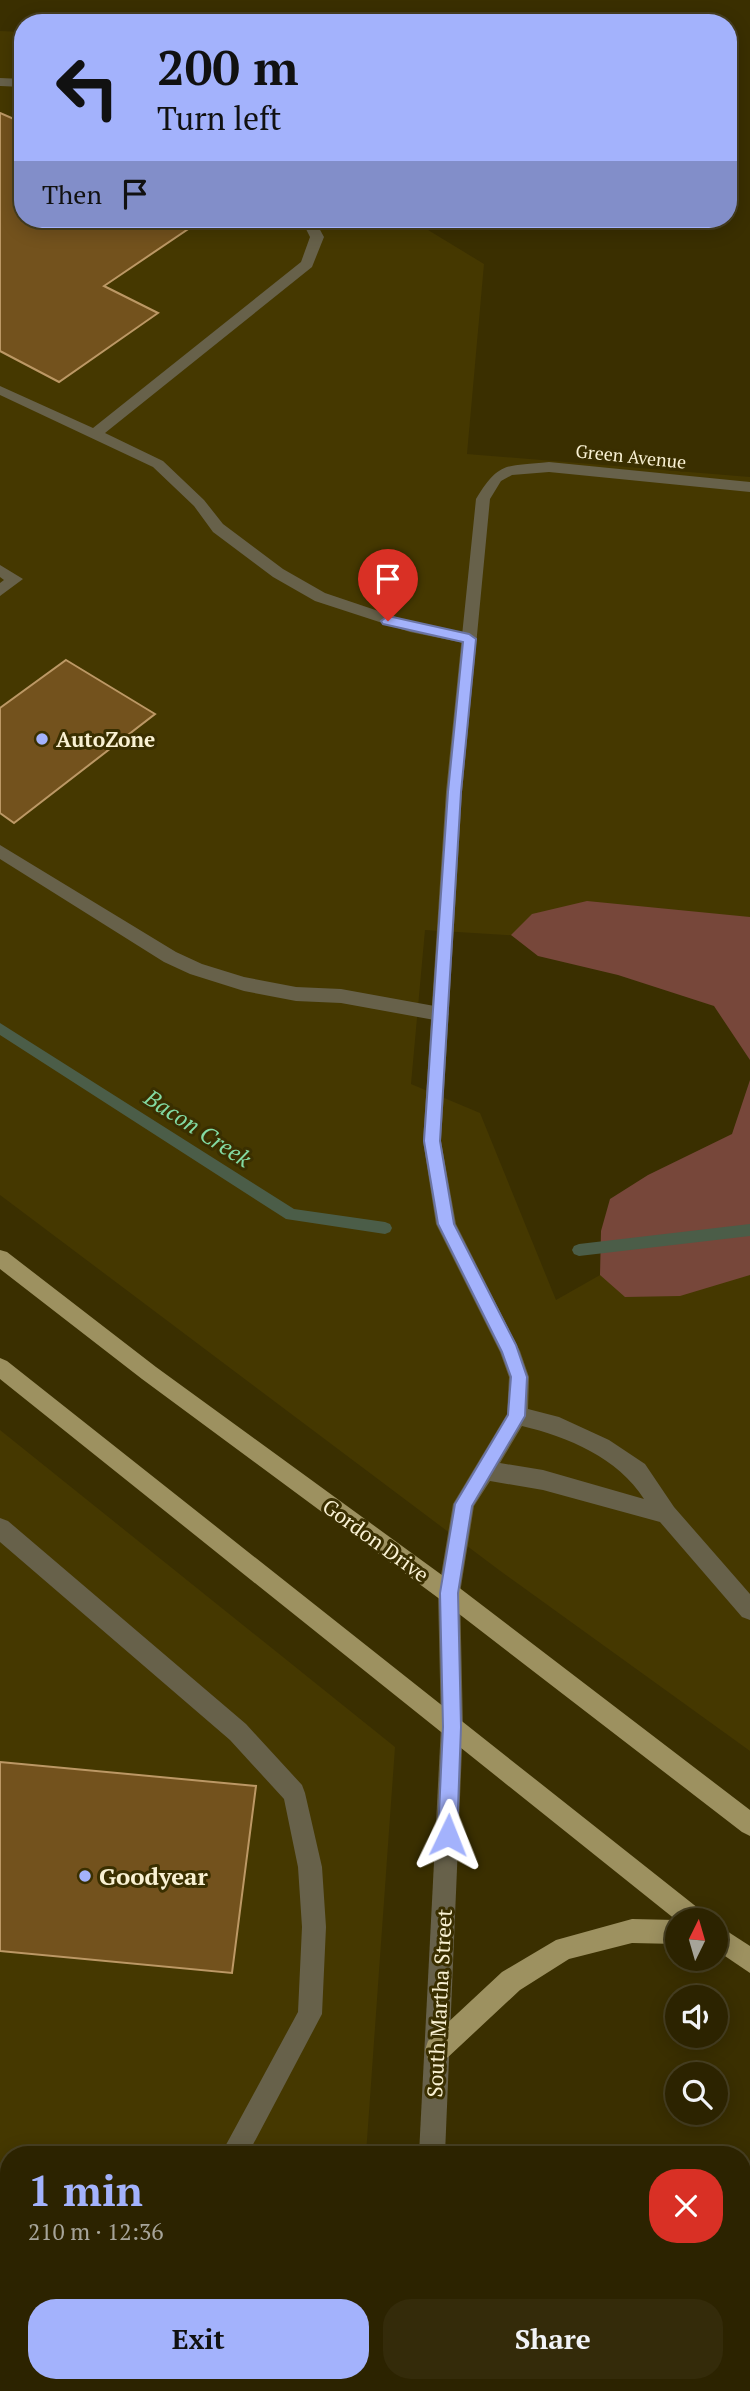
<!DOCTYPE html>
<html lang="en">
<head>
<meta charset="utf-8">
<style>
  body { margin:0; font-family:"PT Serif",serif; background:#342b0a; color:#f1f3f6; height:100vh; display:flex; flex-direction:column; font-size:26px; white-space:nowrap }
  * { box-sizing:border-box; margin:0 }
  p { font-size:23px; color:#a6a499 }
  .icon { flex:none; width:38px; height:38px; fill:none; stroke:currentColor; stroke-width:2; stroke-linecap:round; stroke-linejoin:round }
  .map { position:relative; flex:1; overflow:hidden }
  .details { position:absolute; left:0px; top:2146px; width:751px; height:247px; display:flex; flex-direction:column; background:#2c2300; border-radius:28px 28px 0 0; box-shadow:0 4px 18px #0003,0 0 0 2px #484022 }
  .details>* { flex:none }
  .top-card { position:absolute; left:14px; top:14px; width:723px; height:214px; border-radius:28px; box-shadow:0 4px 18px #0003,0 0 0 2px #484022; background:#a3b2fc; color:#111; overflow:hidden }
  .needle { width:46px; rotate:5deg }
  .fabs { position:absolute; left:665px; top:1908px; display:grid; gap:14px }
  .fabs a { display:grid; place-items:center; width:63px; height:63px; border-radius:50%; background:#2c2300; box-shadow:0 4px 18px #0003,0 0 0 2px #484022; font-size:35px }
  .pin { position:absolute; display:grid; place-items:center; width:60px; height:60px; color:#fff; margin:-72px -30px; border-radius:50% 50% 50% 0; rotate:-45deg; box-shadow:0 0 7px #0007 }
  .pin .icon { rotate:45deg }
  .me { position:absolute; width:77px; margin:-38px; rotate:2deg; stroke-linejoin:round; filter:drop-shadow(0 0 5px #0008) }
  .turn { display:flex; align-items:center; gap:24px; height:147px; padding:0 28px; font-size:32px }
  .turn .icon { width:91px; height:91px; stroke-width:2.5 }
  .turn b { display:block; font-size:49px; line-height:60px }
  .then { display:flex; align-items:center; height:66px; padding:0 28px; background:#0003; gap:14px; font-size:26px }
  .round { display:grid; place-items:center; flex:none; width:74px; height:74px; border-radius:28px; background:#342b0a }
  .overview { display:flex; align-items:center; justify-content:space-between; height:119px; padding:0 28px }
  h1 { font-size:42px; font-weight:700; line-height:52px; color:#a3b2fc }
  .button { display:flex; gap:14px; margin-top:auto; padding:14px 28px }
  .button a { flex:1; height:80px; border-radius:28px; background:#a3b2fc; color:#111; font-size:28px; font-weight:700; line-height:80px; text-align:center }
  .button a+a { background:#342b0a; color:#f1f3f6 }
  .map>svg:first-child { display:block }
  .built { fill:#453800 }
  .green { fill:#77473a }
  .lines { fill:none; stroke-linecap:round; stroke-linejoin:round }
  .stream { fill:#4b5d48; fill-rule:evenodd }
  .building { fill:#73521d; stroke:#bc9865; stroke-width:2 }
  .service { fill:#67614a; fill-rule:evenodd }
  .minor { fill:#67614a; fill-rule:evenodd }
  .tertiary { fill:#67614a; fill-rule:evenodd }
  .primary { fill:#9d9160; fill-rule:evenodd }
  .route { fill:#a3b2fc; stroke:#6a74a4; stroke-width:2 }
  .poi-dot { fill:#a3b2fc; stroke:#3a2f00; stroke-width:2.5 }
  .labels { text-anchor:middle; dominant-baseline:central; stroke-width:6; stroke-linejoin:round; paint-order:stroke }
  .far-street-label { font-size:18px; fill:#f9f1d3; stroke:#3a2f00 }
  .poi-label { font-size:21px; font-weight:bold; fill:#f9f1d3; stroke:#3a2f00; text-anchor:start }
  .street-label { font-size:21px; fill:#f9f1d3; stroke:#3a2f00 }
  .water-label { font-size:23px; font-style:italic; fill:#83dba3; stroke:#3a2f00 }
  .near-poi-label { font-size:24px; font-weight:bold; fill:#f9f1d3; stroke:#3a2f00; text-anchor:start }
</style>
</head>
<body>
<div class="map">
<svg width="750" height="2391" viewBox="0 0 750 2391">
  <rect width="100%" height="100%" fill="#3a2f00"/>
  <g class="built">
    <polygon points="0,31 23,32 23,219 410,219 484,264 467,454 750,477 750,950 425,930 411,1084 480,1113 556,1300 750,1190 750,1751 499,1570 0,1195"/>
    <polygon points="0,1430 395,1747 366,2154 9,2154 9,2223 0,2222"/>
  </g>
  <g class="green">
    <polygon points="587,901 750,917 750,1060 714,1006 618,975 538,956 511,935 532,914"/>
    <polygon points="750,1080 750,1275 680,1296 625,1297 600,1275 601,1231 610,1199 648,1175 732,1134"/>
  </g>
  <g class="lines">
    <g class="stream">
      <polygon points="0,1023 294,1209 385,1222 390,1224 392,1228 390,1232 385,1234 286,1219 0,1035"/>
      <polygon points="750,1224 750,1236 579,1256 574,1254 572,1250 574,1246 579,1244"/>
    </g>
  </g>
  <g class="building">
    <polygon points="0,113 23,123 23,219 203,219 104,286 158,313 59,382 0,351"/>
    <polygon points="66,660 155,714 14,823 0,813 0,708"/>
    <polygon points="0,1762 256,1786 232,1973 0,1951"/>
  </g>
  <g class="lines">
    <g class="service">
      <polygon points="0,78 23,79 23,87 0,86"/>
      <polygon points="301,219 314,219 324,237 312,267 105,433 163,461 204,500 223,524 283,569 325,593 411,622 475,635 477,639 475,643 469,644 410,632 315,601 273,577 213,532 194,506 153,467 0,395 0,386 93,428 301,262 310,237"/>
      <polygon points="0,565 23,579 0,596 0,583 4,580 0,577"/>
      <polygon points="0,845 176,952 202,964 244,977 296,987 341,989 440,1007 446,1009 449,1014 446,1019 440,1021 341,1003 296,1001 244,991 190,974 164,962 0,859"/>
      <polygon points="0,1518 8,1521 246,1724 302,1785 305,1793 322,1867 326,1927 322,2014 248,2154 221,2154 298,2012 302,1927 298,1867 284,1799 230,1740 0,1542"/>
    </g>
    <g class="minor">
      <path d="M549,462L750,482V492L549,472L512,475L501,481L490,499L462,792L441,1141L456,1224L520,1351L529,1377L528,1409L559,1417L609,1440L645,1464L674,1507L750,1594V1620L742,1617L660,1522L543,1490L490,1481L474,1506L460,1593L463,1726L460,1734L452,1737L444,1734L441,1726L438,1593L453,1504L507,1414L509,1377L500,1352L436,1224L423,1141L446,792L476,499C500,460 506,467 549,462ZM522,1426C568,1437 618,1458 644,1499L543,1470L500,1463Z"/>
      <polygon points="0,2251 9,2252 9,2278 0,2277"/>
    </g>
    <g class="tertiary">
      <polygon points="452,1715 460,1718 463,1726 445,2154 419,2154 441,1726 444,1718"/>
      <rect x="408" y="2384" width="26" height="7"/>
    </g>
    <g class="primary">
      <polygon points="0,1250 7,1252 156,1367 457,1586 750,1810 750,1836 742,1832 441,1600 142,1379 0,1269"/>
      <polygon points="0,1358 7,1361 703,1912 707,1920 677,1920 677,1944 632,1943 569,1959 520,1990 446,2059 437,2062 428,2059 425,2050 428,2041 502,1972 556,1940 632,1919 676,1920 0,1379"/>
      <polygon points="716,1924 750,1946 750,1973 716,1950"/>
    </g>
  </g>
  <polygon class="route" points="388,616 469,634 476,639 461,792 440,1141 454,1224 516,1345 527,1377 525,1416 472,1506 458,1593 461,1727 457,1835 454,1842 448,1845 441,1842 438,1835 443,1727 440,1593 455,1504 508,1415 511,1377 502,1352 438,1224 424,1141 448,792 463,642 383,624 381,621"/>
  <g class="poi-dot">
    <circle cx="42" cy="739" r="7"/>
    <circle cx="85" cy="1876" r="7"/>
  </g>
  <g class="labels">
    <g class="far-street-label">
      <text transform="translate(631 456) rotate(6)">Green Avenue</text>
    </g>
    <g class="poi-label">
      <text x="56" y="739">AutoZone</text>
    </g>
    <g class="street-label">
      <text transform="translate(376 1540) rotate(36)">Gordon Drive</text>
      <text transform="translate(439 2003) rotate(-87)">South Martha Street</text>
    </g>
    <g class="water-label">
      <text transform="translate(198 1128) rotate(33)">Bacon Creek</text>
    </g>
    <g class="near-poi-label">
      <text x="99" y="1876">Goodyear</text>
    </g>
  </g>
</svg>
<div class="fabs">
<a><svg class="needle" viewBox="-14 -14 28 28"><path d="M0-13l5 13h-10z" fill="#e53935"/><path d="M0 13l5-13h-10z" fill="#a6a499"/></svg></a>
<a><svg class="icon" aria-label="sound" viewBox="0 0 24 24"><path d="M4 9h4l5-4v14l-5-4H4zM17 9q2 3 0 6"/></svg></a>
<a><svg class="icon" aria-label="search" viewBox="0 0 24 24"><circle cx="10" cy="10" r="6"/><path d="M15 15l6 6"/></svg></a>
</div>
<div class="pin" style="left:388px;top:621px;background:#d93025"><svg class="icon" aria-label="arrive" viewBox="0 0 24 24"><path d="M6 21V4h12l-3 4 3 4H6"/></svg></div>
<svg class="me" style="left:448px;top:1835px" viewBox="-20 -20 40 40"><path d="M0-17L14 15 0 8-14 15z" fill="#a3b2fc" stroke="#fff" stroke-width="4"/></svg>
<div class="top-card">
<div class="turn"><svg class="icon" aria-label="left" viewBox="0 0 24 24"><path d="M17 20v-9H6M10 6l-5 5 5 5"/></svg><div><b>200 m</b>Turn left</div></div>
<div class="then">Then<svg class="icon" aria-label="arrive" viewBox="0 0 24 24"><path d="M6 21V4h12l-3 4 3 4H6"/></svg></div>
</div>
<section class="details">
<div class="overview"><div><h1>1 min</h1><p>210 m · 12:36</p></div><a class="round" style="background:#d93025;color:#fff"><svg class="icon" aria-label="close" viewBox="0 0 24 24"><path d="M6 6l12 12M18 6L6 18"/></svg></a></div>
<div class="button"><a>Exit</a><a>Share</a></div>
</section>
</div>
</body>
</html>
